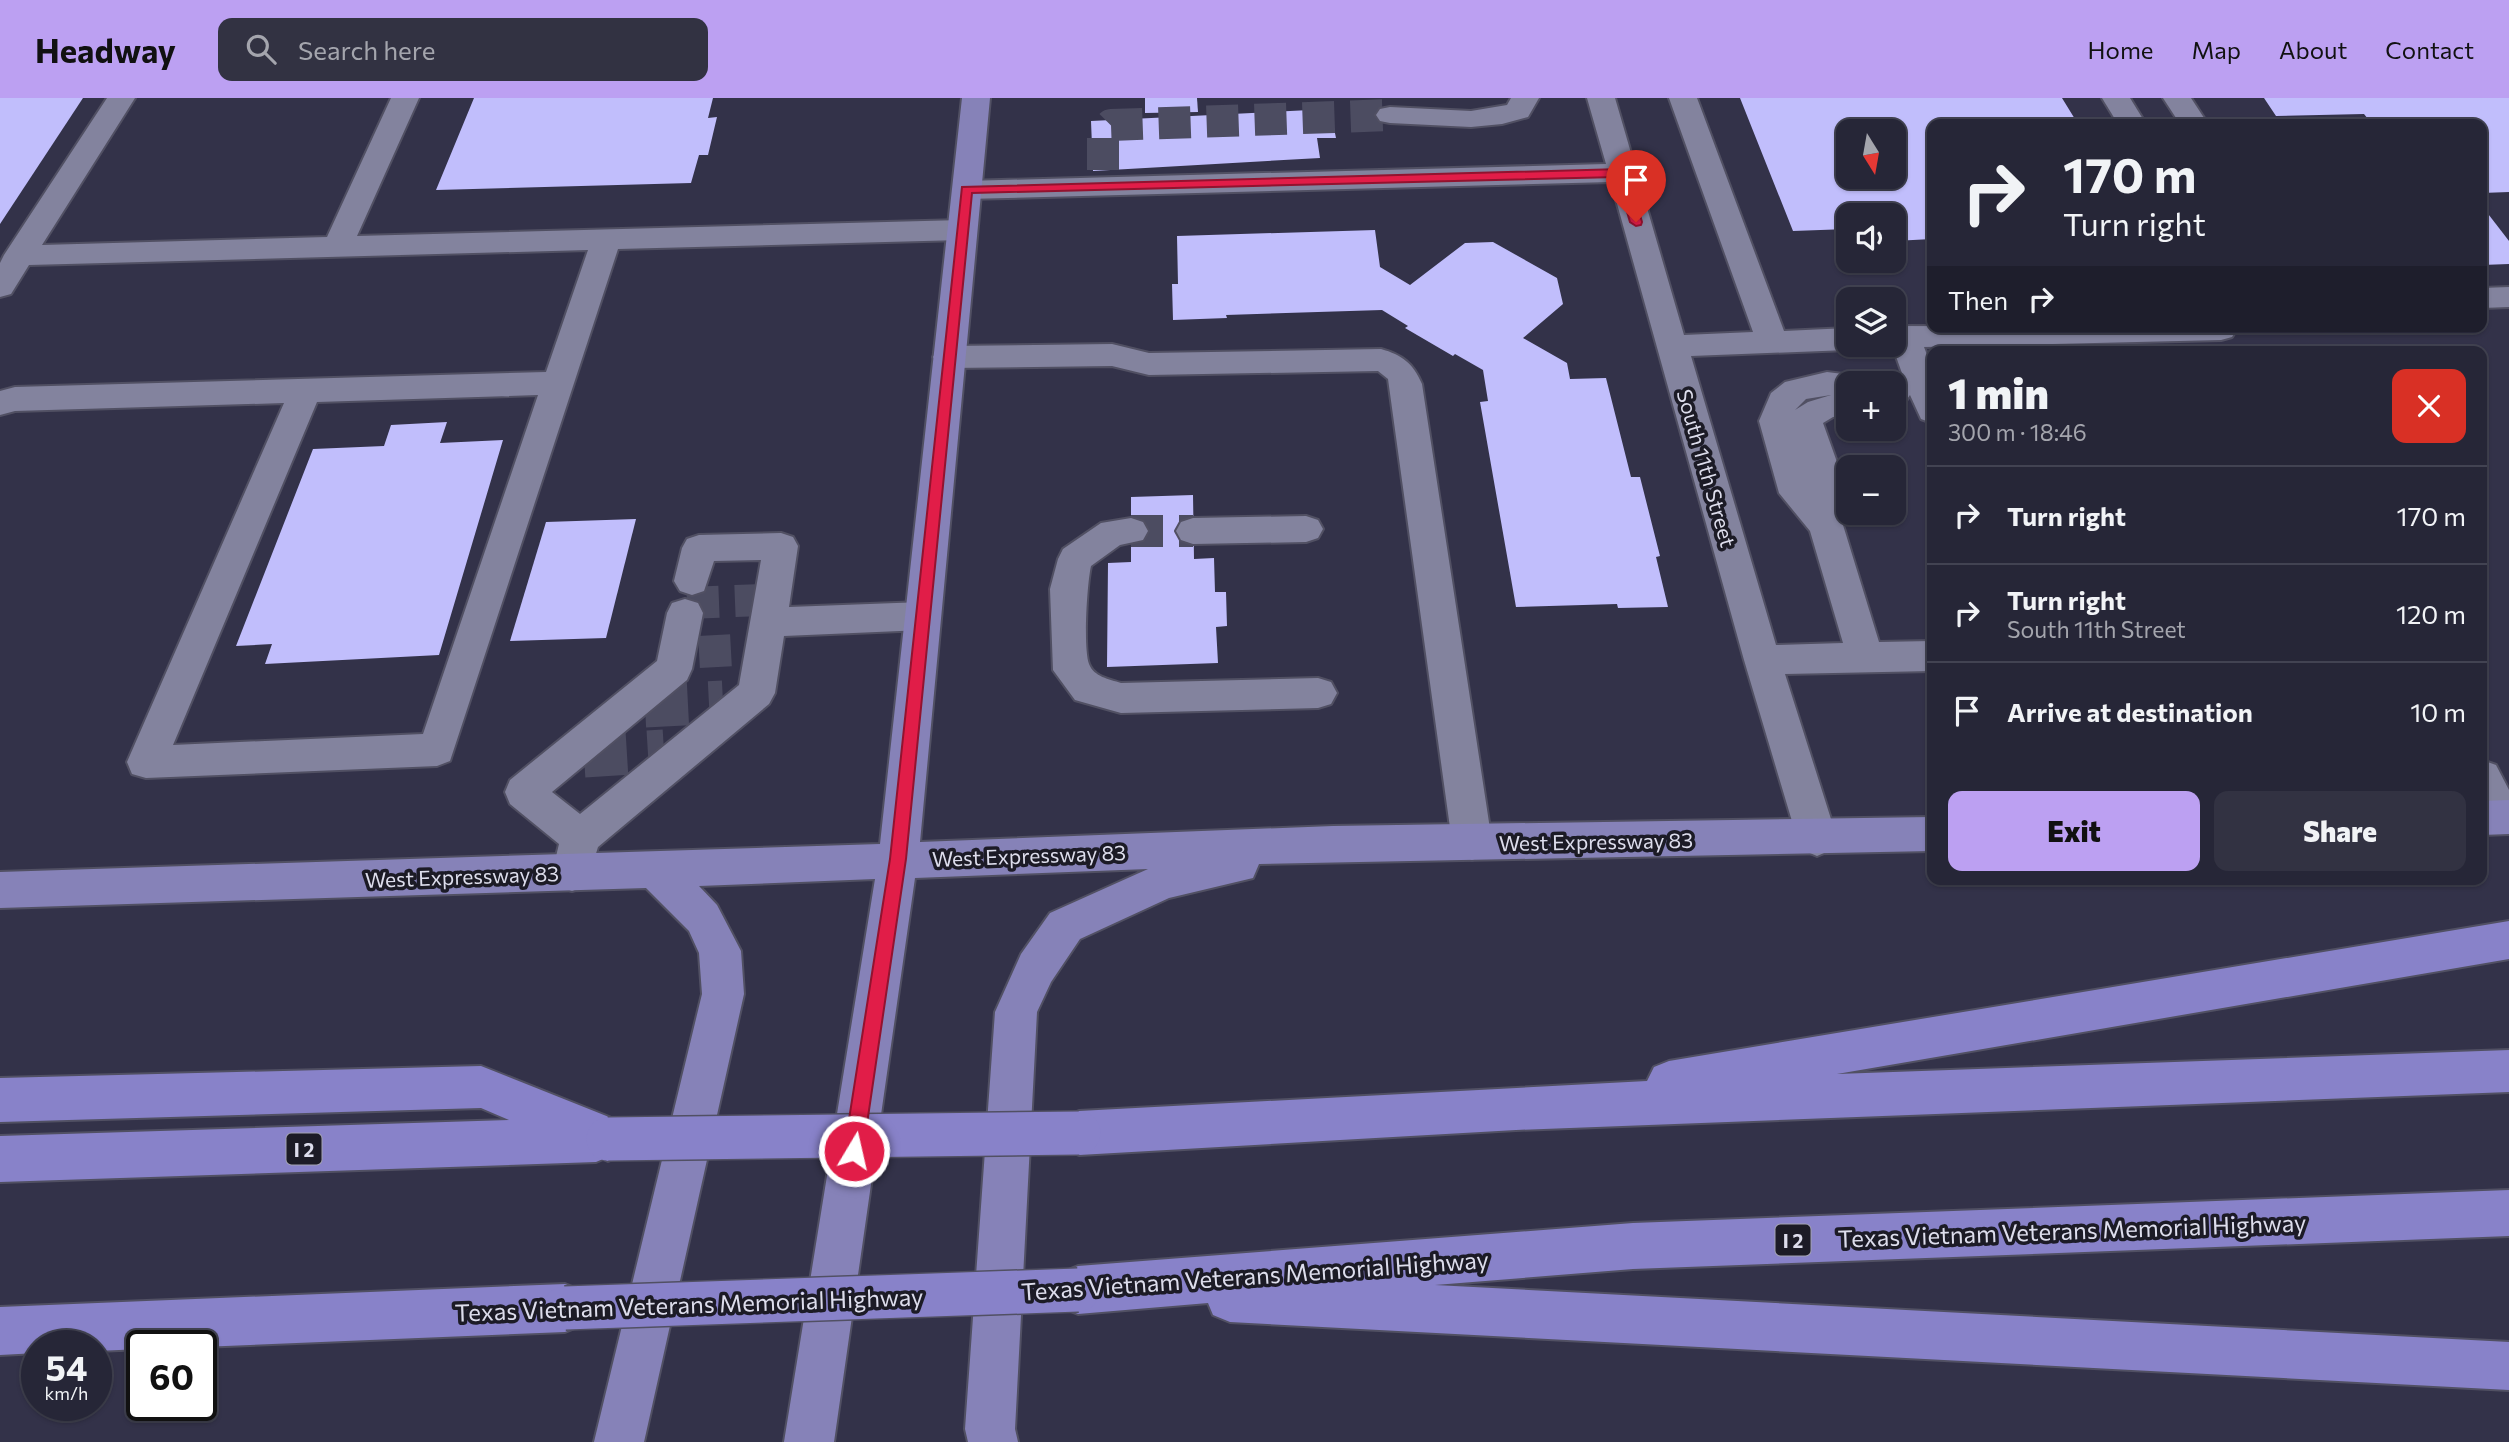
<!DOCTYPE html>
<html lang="en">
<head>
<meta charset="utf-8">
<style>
  body { margin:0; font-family:Commissioner,sans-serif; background:#323242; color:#f1f3f6; height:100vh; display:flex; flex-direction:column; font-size:26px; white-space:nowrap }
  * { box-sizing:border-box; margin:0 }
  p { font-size:23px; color:#a4a5ad }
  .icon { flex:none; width:38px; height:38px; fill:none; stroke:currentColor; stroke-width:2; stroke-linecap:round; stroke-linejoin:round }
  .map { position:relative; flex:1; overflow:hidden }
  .drawer { position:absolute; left:1927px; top:248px; width:560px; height:539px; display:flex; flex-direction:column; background:#262637; border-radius:14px; box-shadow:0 2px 5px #0004,0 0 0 2px #424352 }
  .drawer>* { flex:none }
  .hud { position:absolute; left:1927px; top:21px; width:560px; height:214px; border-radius:14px; box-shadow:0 2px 5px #0004,0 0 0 2px #424352; background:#262637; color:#f1f3f6; overflow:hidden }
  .needle { width:46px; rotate:169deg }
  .fabs { position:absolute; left:1836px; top:21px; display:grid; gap:14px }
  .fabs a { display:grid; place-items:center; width:70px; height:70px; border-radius:14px; background:#262637; box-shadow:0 2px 5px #0004,0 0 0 2px #424352; font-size:35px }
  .speed { position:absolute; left:21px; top:1232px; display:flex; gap:14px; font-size:35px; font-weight:700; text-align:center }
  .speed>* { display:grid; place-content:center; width:91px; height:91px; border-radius:50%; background:#262637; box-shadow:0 2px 5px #0004,0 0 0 2px #424352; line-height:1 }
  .speed small { font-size:18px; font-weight:400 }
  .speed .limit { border:4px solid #111; border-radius:10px; background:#fff; color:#111 }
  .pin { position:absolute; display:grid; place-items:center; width:60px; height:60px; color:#fff; margin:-72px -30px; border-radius:50% 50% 50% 0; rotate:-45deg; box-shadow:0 0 7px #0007 }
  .pin .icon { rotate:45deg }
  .me { position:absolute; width:77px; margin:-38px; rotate:9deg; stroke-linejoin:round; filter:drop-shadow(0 0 5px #0008) }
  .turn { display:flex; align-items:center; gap:24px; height:147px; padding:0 21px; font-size:32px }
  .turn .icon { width:91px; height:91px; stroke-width:2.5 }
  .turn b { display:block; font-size:49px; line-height:60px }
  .then { display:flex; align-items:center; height:66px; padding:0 21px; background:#0003; gap:14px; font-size:26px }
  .round { display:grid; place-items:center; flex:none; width:74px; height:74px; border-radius:14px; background:#323242 }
  .head { display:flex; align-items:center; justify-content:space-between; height:119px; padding:0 21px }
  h1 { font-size:42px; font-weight:800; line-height:52px }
  .action { display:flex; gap:14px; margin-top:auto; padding:14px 21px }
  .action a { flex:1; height:80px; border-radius:14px; background:#bca0f2; color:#111; font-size:28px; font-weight:800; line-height:80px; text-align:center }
  .action a+a { background:#323242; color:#f1f3f6 }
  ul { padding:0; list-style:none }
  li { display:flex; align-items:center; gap:21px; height:98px; padding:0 21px; border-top:2px solid #424352 }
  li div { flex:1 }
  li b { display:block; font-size:26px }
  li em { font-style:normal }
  header { display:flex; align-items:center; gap:42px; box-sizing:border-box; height:98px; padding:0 35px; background:#bca0f2; color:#111 }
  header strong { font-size:33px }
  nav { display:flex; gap:38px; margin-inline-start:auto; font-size:24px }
  .search { width:490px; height:63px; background:#323242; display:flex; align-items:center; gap:18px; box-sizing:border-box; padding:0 24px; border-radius:14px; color:#a4a5ad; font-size:26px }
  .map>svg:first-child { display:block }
  .building { fill:#c1befc; fill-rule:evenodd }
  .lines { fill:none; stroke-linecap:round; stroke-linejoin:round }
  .minor-tunnel-far1 { stroke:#4c4c61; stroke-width:32; stroke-dasharray:32 16; stroke-linecap:butt }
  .minor-tunnel { stroke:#4c4c61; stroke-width:43; stroke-dasharray:43 21; stroke-linecap:butt }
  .minor-casing { stroke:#515063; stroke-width:4 }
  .major-casing { stroke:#515063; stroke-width:4 }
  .highway-casing { stroke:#515063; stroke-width:4 }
  .minor { fill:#83839e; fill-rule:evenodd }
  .major { fill:#8682b8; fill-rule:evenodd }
  .highway { fill:#8882c9; fill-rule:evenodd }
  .highway-bridge-casing { stroke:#515063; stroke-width:46; stroke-linecap:butt }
  .highway-bridge { stroke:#8882c9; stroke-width:43 }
  .route { fill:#e11d48; stroke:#92132f; stroke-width:2 }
  .labels { text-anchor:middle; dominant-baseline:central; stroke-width:7; stroke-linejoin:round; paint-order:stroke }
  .shield { fill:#1c1b26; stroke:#a3a3b1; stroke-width:2 }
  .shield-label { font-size:19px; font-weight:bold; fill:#ddddec }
  .street-label { font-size:21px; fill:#ddddec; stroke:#1c1b26 }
  .near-street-label { font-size:24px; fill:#ddddec; stroke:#1c1b26 }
</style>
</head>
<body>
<header>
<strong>Headway</strong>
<div class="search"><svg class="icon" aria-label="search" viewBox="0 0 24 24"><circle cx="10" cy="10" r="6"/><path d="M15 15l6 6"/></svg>Search here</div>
<nav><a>Home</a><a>Map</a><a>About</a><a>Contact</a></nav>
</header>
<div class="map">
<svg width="2509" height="1344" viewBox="0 0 2509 1344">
  <rect width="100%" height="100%" fill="#333249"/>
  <g class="building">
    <polygon points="0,0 83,0 0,126"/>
    <polygon points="474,0 713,0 708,20 717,19 708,57 699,57 691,85 436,92"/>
    <polygon points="1145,0 1197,0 1198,14 1145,15"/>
    <path d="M1740,0H2062L2078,26H1932V141L1894,143V117H1848V131L1793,133ZM1848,33H1894V79H1848Z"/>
    <polygon points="2264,0 2509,0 2509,94 2482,95 2482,26 2372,26 2364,16 2276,18"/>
    <polygon points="1330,11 1336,40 1317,40 1320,60 1093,73 1091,23"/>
    <polygon points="2482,108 2509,143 2509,166 2482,167"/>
    <polygon points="1375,132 1380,169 1410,187 1465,145 1493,144 1557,180 1563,206 1523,240 1567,265 1570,281 1606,280 1631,379 1640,379 1660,458 1656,459 1668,509 1618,510 1617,506 1516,509 1480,304 1488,303 1483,272 1455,256 1453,258 1405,230 1408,228 1382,212 1226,217 1227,220 1173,222 1172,186 1178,186 1177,138"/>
    <polygon points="447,324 440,345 503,342 439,557 265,566 272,546 236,548 313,351 384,348 391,327"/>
    <polygon points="1193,397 1194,461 1214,460 1215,494 1226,494 1227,528 1216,529 1218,565 1107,569 1108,465 1131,464 1131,399"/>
    <polygon points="636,421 606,540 510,543 546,424"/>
  </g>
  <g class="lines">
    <g class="minor-tunnel-far1">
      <polyline points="1103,72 1103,35 1111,27 1390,17"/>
      <polyline points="1131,433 1193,433"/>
      <polyline points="687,505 763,502"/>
      <polyline points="699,554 754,551"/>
    </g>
    <g class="minor-tunnel">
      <polyline points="645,608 723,604"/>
      <polyline points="584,658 664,653"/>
    </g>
    <g class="minor-casing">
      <g id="minor">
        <path d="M107,0H135L42,147L327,139L391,0H419L357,138L962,122L972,125L977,132L972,139L962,142L618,151L450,663L437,668L146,680L132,676L127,664L284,305L15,313L0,317V293L15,289L546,274L588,152L29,167L11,196L0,199V165L4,157ZM538,297L423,636L173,647L317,304Z"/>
        <polygon points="1511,0 1539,0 1528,19 1502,26 1471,29 1390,25 1380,23 1376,17 1380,11 1390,9 1471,13 1507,7"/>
        <path d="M1587,0H1615L1684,237L1753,234L1669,0H1697L1784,233L1848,230V247H1860L1848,252L1691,258L1776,547L1843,545L1810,433L1779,395L1759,323L1771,295L1785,284L1827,274L1859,278L1864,285H1848V318L1833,319L1823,325L1847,392L1843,427L1879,544L1932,543V573L1785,576L1837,740L1831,752L1817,758L1803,752L1797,740L1744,562L1611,84L966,101L956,98L952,92L956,86L966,83L1606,66ZM1831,297L1808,304L1795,312L1806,301Z"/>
        <polygon points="2102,0 2130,0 2146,26 2118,26"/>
        <polygon points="2163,0 2191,0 2208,26 2180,26"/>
        <polygon points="2509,189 2509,209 2482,210 2482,190"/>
        <polygon points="1894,228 2235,229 2237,231 2232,239 2221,242 1924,249 1932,270 1932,325 1921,321 1910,297 1905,304 1894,307 1894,285 1885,285 1889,280 1903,278 1893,250 1883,247 1894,247"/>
        <path d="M1112,246L1149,255L1381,251C1402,257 1413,265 1422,286L1492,744L1486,756L1472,762L1458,756L1452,744L1388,281L1378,273L1149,277L1112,268L949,270L938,267L933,259L938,251L949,248Z"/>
        <polygon points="1306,418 1318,422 1323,431 1318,440 1306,444 1193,446 1181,442 1176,433 1181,424 1193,420"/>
        <path d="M1131,420L1143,424L1148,433L1143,442L1120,447L1091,468C1087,486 1083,550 1089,566C1094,579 1109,581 1121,585L1318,580L1331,584L1337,595L1331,606L1318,610L1121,615L1075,602L1053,572L1050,491L1058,461L1063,451L1101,425Z"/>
        <polygon points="781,435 793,439 798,448 789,509 923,504 936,508 941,518 936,528 923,532 784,538 775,595 769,606 598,749 586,788 572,793 558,788 552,775 559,746 510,706 505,694 510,682 657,563 667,515 672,505 685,501 698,505 703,515 692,571 687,582 552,694 580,716 739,587 761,462 714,463 704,493 692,497 680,493 674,483 682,450 687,441 699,437"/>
        <polygon points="2482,662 2496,667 2509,692 2509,734 2503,736 2489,731 2482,716"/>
      </g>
    </g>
    <g class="major-casing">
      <g id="major">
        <polygon points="962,0 990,0 920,744 1333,728 1932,719 1932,753 1259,766 1253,780 1169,800 1080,841 1051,884 1037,914 1015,1331 1018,1344 968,1344 965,1331 995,914 1021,856 1050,815 1148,771 915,780 834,1344 784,1344 875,781 699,788 717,807 741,853 744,896 644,1344 594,1344 702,896 699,855 689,833 646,790 0,810 0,774 880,746"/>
        <polygon points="2509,702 2509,736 2482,737 2482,703"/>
      </g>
    </g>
    <g class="highway-casing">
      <g id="highway">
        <polygon points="2509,823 2509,861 1837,976 2509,952 2509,994 1516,1032 1079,1057 1063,1051 1057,1035 1063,1019 1079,1013 1647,983 1654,969 1669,963"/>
        <polygon points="481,968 624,1025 630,1041 624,1057 608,1063 603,1061 596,1064 0,1084 0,1038 509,1022 481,1010 0,1024 0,980"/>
        <polygon points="2509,1092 2509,1138 1633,1171 1435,1187 2509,1244 2509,1292 1230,1224 1213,1217 1208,1205 1078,1216 1061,1209 1054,1192 1061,1175 1078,1168 1633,1125"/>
        <polygon points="565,1186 582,1193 589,1210 582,1227 565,1234 201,1249 142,1248 142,1251 96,1253 96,1248 37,1248 37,1255 0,1257 0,1209"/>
      </g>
    </g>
    <use href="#minor" class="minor"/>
    <use href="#major" class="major"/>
    <use href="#highway" class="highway"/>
    <g class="highway-bridge-casing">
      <g id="highway-bridge">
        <polyline points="608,1041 1079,1035"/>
        <polyline points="565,1210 1078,1192"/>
      </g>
    </g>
    <use href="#highway-bridge" class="highway-bridge"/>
  </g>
  <polygon class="route" points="1622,71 1628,75 1642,124 1641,127 1636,128 1630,124 1617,79 972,95 906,761 863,1053 860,1059 854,1062 847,1059 844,1053 890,761 962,89"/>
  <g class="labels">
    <g class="shield">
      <rect x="286.5" y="1035.5" width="35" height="31" rx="5"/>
      <rect x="1775.5" y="1126.5" width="35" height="31" rx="5"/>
    </g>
    <g class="shield-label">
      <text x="304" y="1051">I 2</text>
      <text x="1793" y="1142">I 2</text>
    </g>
    <g class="street-label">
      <text transform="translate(1707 370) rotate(74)">South 11th Street</text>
      <text transform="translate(1596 743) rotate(-1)">West Expressway 83</text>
      <text transform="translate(1029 757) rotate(-2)">West Expressway 83</text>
      <text transform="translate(462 778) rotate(-2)">West Expressway 83</text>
    </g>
    <g class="near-street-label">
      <text transform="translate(2072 1132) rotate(-2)">Texas Vietnam Veterans Memorial Highway</text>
      <text transform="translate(1255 1177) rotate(-4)">Texas Vietnam Veterans Memorial Highway</text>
      <text transform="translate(689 1206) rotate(-2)">Texas Vietnam Veterans Memorial Highway</text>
    </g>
  </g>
</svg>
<div class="fabs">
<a><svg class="needle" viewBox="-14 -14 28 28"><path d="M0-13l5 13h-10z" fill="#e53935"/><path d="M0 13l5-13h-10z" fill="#a4a5ad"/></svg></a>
<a><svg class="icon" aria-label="sound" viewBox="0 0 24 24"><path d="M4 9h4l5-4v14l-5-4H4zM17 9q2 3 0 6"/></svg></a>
<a><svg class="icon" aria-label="layers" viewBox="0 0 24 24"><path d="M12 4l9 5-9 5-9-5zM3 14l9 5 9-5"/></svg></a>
<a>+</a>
<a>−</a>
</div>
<div class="speed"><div>54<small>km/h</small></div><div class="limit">60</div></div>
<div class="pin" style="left:1636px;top:124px;background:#d93025"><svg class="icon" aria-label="arrive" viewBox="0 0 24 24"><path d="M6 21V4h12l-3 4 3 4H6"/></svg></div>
<svg class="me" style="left:854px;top:1053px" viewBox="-20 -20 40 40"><circle r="17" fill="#e11d48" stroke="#fff" stroke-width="3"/><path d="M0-11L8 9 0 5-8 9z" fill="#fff"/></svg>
<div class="hud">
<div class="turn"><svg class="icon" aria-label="right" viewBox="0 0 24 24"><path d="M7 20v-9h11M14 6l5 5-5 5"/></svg><div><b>170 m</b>Turn right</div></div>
<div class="then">Then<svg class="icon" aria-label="right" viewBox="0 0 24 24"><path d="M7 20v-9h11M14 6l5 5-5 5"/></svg></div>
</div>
<section class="drawer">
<div class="head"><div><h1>1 min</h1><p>300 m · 18:46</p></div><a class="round" style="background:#d93025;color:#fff"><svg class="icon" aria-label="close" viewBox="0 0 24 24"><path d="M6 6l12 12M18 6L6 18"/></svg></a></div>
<ul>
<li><svg class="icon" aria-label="right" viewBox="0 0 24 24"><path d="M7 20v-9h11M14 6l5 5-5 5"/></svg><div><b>Turn right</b></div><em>170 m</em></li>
<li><svg class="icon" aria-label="right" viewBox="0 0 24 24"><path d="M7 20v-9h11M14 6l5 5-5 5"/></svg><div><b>Turn right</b><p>South 11th Street</p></div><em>120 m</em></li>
<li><svg class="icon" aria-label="arrive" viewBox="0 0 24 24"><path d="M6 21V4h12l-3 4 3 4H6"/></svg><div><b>Arrive at destination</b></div><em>10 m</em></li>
</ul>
<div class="action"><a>Exit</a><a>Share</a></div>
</section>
</div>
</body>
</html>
